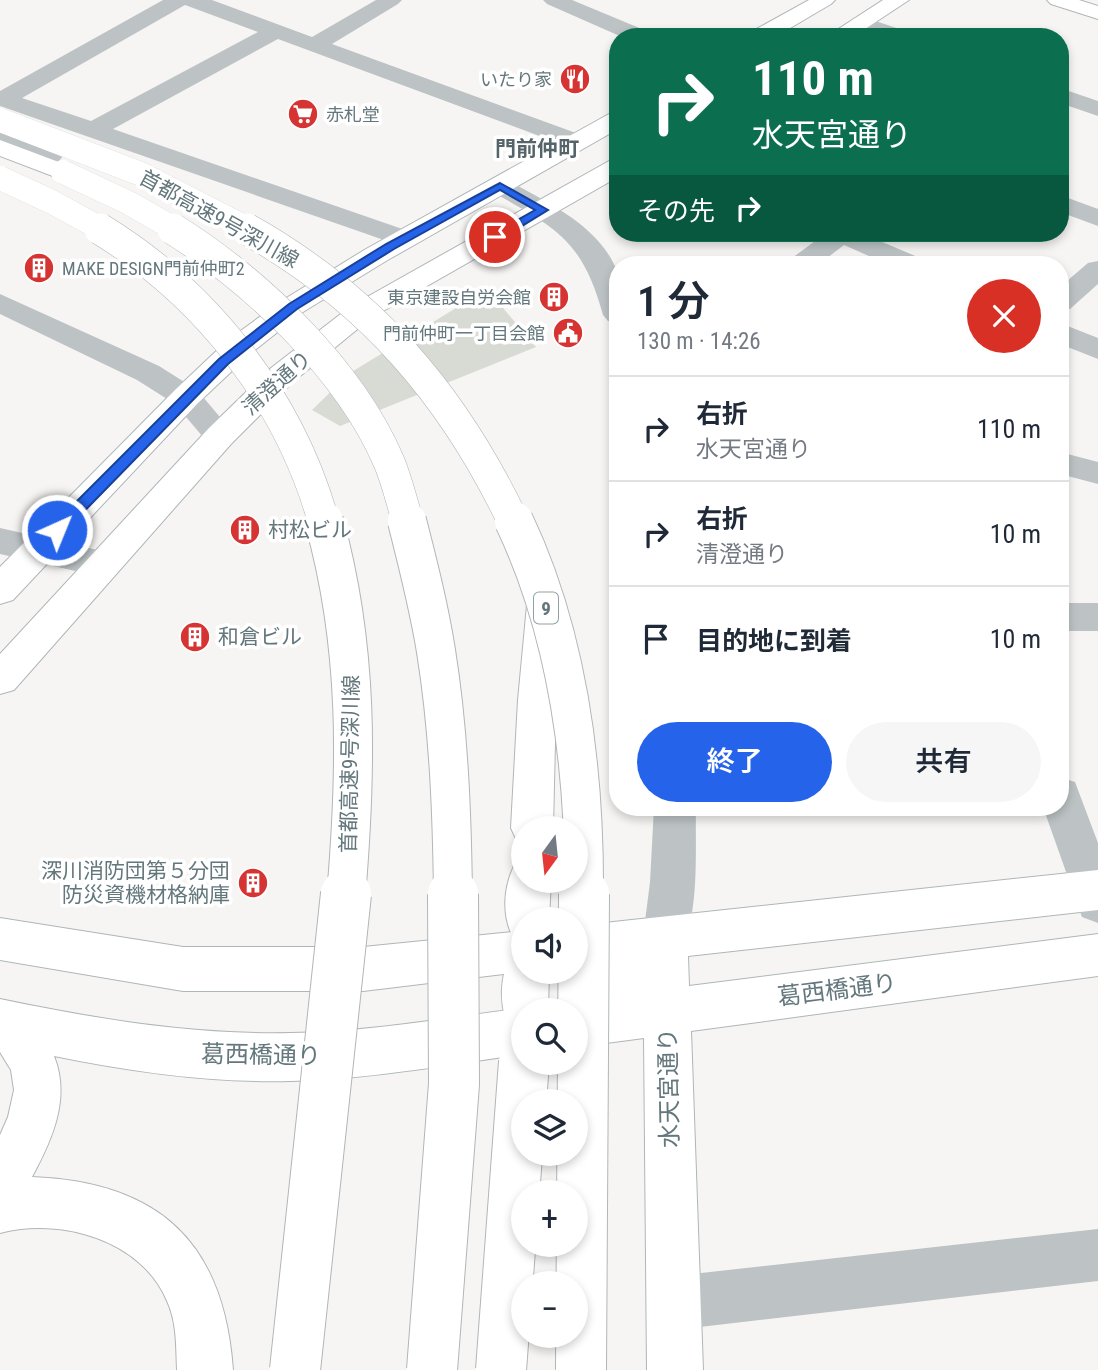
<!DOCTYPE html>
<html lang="ja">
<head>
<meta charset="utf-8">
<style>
  body { margin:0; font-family:"Roboto Condensed","Noto Sans JP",sans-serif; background:#f6f6f7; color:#1f2937; height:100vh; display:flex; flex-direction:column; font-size:26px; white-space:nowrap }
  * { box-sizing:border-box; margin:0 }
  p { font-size:23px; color:#747a83 }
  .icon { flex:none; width:38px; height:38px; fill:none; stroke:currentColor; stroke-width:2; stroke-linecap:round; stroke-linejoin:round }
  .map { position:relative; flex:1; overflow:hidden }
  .details { position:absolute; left:609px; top:256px; width:460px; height:560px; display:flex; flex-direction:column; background:#fff; border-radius:28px; box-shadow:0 4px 10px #0003 }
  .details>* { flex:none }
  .banner { position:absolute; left:609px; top:28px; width:460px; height:214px; border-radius:28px; box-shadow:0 4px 10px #0003; background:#0b6e4f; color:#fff; overflow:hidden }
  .needle { width:46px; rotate:195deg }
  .buttons { position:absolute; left:511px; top:816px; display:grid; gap:14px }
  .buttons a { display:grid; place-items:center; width:77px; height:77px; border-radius:50%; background:#fff; box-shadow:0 4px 10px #0003; font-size:35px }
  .pin { position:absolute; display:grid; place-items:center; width:60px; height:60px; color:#fff; margin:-30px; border:4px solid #fff; border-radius:50%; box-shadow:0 2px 7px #0007 }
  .me { position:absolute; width:77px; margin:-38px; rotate:44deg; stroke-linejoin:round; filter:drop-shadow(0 0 5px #0008) }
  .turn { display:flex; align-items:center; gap:24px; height:147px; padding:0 28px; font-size:32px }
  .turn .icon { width:91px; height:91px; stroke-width:2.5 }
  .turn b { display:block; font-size:49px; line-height:60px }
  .then { display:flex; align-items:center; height:66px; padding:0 28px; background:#0003; gap:14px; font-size:26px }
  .round { display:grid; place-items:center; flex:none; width:74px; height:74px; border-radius:37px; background:#f6f6f7 }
  .overview { display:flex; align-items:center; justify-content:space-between; height:119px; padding:0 28px }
  h1 { font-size:42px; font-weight:600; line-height:52px }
  .cta { display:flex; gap:14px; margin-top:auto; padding:14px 28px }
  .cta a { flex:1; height:80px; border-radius:42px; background:#2563eb; color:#fff; font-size:28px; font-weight:600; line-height:80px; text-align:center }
  .cta a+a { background:#f6f6f7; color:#1f2937 }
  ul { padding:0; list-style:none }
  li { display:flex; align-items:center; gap:21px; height:105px; padding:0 28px; border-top:2px solid #e0e1e3 }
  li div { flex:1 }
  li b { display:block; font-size:26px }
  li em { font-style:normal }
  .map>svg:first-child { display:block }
  .green { fill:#d7dbd3 }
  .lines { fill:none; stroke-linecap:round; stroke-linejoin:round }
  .major-casing { stroke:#afb6b8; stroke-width:2 }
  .highway-casing { stroke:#b1b6b8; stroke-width:2 }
  .minor { fill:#bdc3c5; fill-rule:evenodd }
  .major { fill:#fff; fill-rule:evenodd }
  .highway { fill:#fff; fill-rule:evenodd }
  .highway-bridge-far3-casing { stroke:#b1b6b8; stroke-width:24; stroke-linecap:butt }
  .highway-bridge-far2-casing { stroke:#b1b6b8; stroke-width:32; stroke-linecap:butt }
  .highway-bridge-far1-casing { stroke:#b1b6b8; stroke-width:40; stroke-linecap:butt }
  .highway-bridge-casing { stroke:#b1b6b8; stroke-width:52; stroke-linecap:butt }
  .highway-bridge-far3 { stroke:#fff; stroke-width:24 }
  .highway-bridge-far2 { stroke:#fff; stroke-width:31 }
  .highway-bridge-far1 { stroke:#fff; stroke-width:38 }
  .highway-bridge { stroke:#fff; stroke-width:50 }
  .route { fill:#2563eb; stroke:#184099; stroke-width:2 }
  .labels { text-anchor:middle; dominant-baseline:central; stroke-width:7; stroke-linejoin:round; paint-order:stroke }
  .far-poi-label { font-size:18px; fill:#63777c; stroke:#fff; text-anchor:end }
  .shield { fill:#fff; stroke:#92a0a3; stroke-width:2 }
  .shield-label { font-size:19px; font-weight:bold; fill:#63777c }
  .far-quarter-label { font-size:21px; font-weight:bold; fill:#556468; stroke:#fff }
  .street-label { font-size:21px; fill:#63777c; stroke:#fff }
  .poi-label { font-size:21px; fill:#63777c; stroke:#fff; text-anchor:start }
  .near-street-label { font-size:24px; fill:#63777c; stroke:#fff }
</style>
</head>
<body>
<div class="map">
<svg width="1098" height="1370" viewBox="0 0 1098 1370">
  <rect width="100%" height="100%" fill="#f6f5f3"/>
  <polygon class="green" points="487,289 536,347 340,426 312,410 350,373"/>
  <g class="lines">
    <g class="major-casing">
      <g id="major">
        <polygon points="809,0 835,0 831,4 775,37 748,37 751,32"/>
        <polygon points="883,0 909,0 853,37 826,37"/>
        <polygon points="1047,0 1079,0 1098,6 1098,19 1051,4"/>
        <polygon points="618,112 618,129 386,261 303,312 250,354 197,404 13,600 0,604 0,567 175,390 228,340 283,300 366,249 609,114"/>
        <polygon points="618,158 618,177 371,318 293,382 231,444 14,690 0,694 0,654 209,428 271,368 351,306 609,161"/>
        <polygon points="1098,870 1098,910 688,956 689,986 1098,934 1098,976 691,1031 703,1370 647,1370 644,1038 576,1047 576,1010 558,1010 604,965 576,968 576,926"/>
        <polygon points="0,918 183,947 363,947 523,931 523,971 528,971 363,991 183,991 0,960"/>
        <path d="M0,999C96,1019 192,1035 290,1033C368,1032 446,1018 523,1008L528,1010H523V1054C446,1065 369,1079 291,1081C211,1083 132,1072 54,1056C71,1098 52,1140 32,1177C160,1182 224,1243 233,1370H177C176,1347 177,1322 167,1301C142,1240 60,1217 0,1233V1135L8,1117L14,1090L11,1070L0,1052Z"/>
      </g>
    </g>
    <g class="highway-casing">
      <g id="highway">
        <polygon points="0,140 72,167 76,172 72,177 63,180 0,156"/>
        <polygon points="545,591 558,595 563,605 556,700 553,828 523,828 523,843 517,841 511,828 518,700 527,605 532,595"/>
        <path d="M523,863V880H551L549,919H523V938L511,933C502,912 504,887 514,866Z"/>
        <path d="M523,950V971H549L548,1010H523V1032L508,1026C499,1003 500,978 510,956Z"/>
      </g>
    </g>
    <g class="minor">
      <path d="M163,0H212L312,37L376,0H402L398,4L332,44L587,137L590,142L587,147L578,149L569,147L278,39L113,129L414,233L418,239L414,245L404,247L0,106V91ZM185,5L258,32L91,121L22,98Z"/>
      <polygon points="543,0 572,0 649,32 652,37 622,37 547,4"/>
      <path d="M861,16L908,32L911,37C892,37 862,40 850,23L853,18Z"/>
      <polygon points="1060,88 1098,101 1098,116 1060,103"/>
      <polygon points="0,129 59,151 63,156 59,161 50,164 41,161 0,145"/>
      <path d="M500,178L509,181C547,202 599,226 616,269C622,284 618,308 618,324L608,321L603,315C582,239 556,228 491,191L487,186L491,181Z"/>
      <polygon points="1060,195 1098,209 1098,226 1060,212"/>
      <polygon points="826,233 861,233 920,258 924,264 887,264 844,245 819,264 788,264 792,258"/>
      <polygon points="1098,261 1098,284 1070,309 1060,312 1060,287 1088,263"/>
      <polygon points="0,294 159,366 197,390 236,436 231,444 220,447 209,444 175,404 137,380 0,314"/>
      <polygon points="1060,323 1098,338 1098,359 1060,344"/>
      <polygon points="1060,452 1098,462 1098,484 1060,474"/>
      <polygon points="0,528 102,551 115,555 120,564 115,573 102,577 0,554"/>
      <rect x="1060" y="603" width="38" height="28"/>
      <polygon points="1060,777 1075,782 1098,843 1098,923 1082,917 1043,807 1060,807"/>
      <path d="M654,807H696C695,853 700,909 681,952L665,958L649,952L643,937L650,882Z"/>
      <polygon points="1098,1229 1098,1281 674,1330 655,1322 647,1303 655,1284 674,1276"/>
    </g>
    <use href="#major" class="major"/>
    <use href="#highway" class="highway"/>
    <g class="highway-bridge-far3-casing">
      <g id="highway-bridge-far3">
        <polyline points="0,120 141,174 250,230"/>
        <polyline points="63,172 129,203 176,230"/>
        <polyline points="0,178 52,202 103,230"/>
      </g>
    </g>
    <g class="highway-bridge-far2-casing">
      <g id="highway-bridge-far2">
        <path d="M100,229C208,295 290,401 324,523"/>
        <path d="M173,229C256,281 350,370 389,462C397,481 402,502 408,523"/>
        <path d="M247,229C371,299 453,395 514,523"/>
      </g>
    </g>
    <g class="highway-bridge-far1-casing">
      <g id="highway-bridge-far1">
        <path d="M324,521C359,647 357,767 346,896"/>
        <path d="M407,521C418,564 429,607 436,651C449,732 452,814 453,896"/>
        <path d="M514,521C569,637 585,768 584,896"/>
      </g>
    </g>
    <g class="highway-bridge-casing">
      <g id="highway-bridge">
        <polyline points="295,1370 346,894"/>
        <polyline points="432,1370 454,1084 453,894"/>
        <polyline points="501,1370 524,1062"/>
        <polyline points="581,1370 584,894"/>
      </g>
    </g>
    <use href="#highway-bridge-far3" class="highway-bridge-far3"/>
    <use href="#highway-bridge-far2" class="highway-bridge-far2"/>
    <use href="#highway-bridge-far1" class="highway-bridge-far1"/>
    <use href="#highway-bridge" class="highway-bridge"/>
  </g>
  <polygon class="route" points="500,183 548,210 499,240 491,240 491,235 535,210 500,190 394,249 297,309 228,364 62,534 51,534 51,527 219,359 289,304 386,244"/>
  <defs>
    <g id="restaurant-disc" transform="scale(1.575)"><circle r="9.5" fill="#d63433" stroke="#fff"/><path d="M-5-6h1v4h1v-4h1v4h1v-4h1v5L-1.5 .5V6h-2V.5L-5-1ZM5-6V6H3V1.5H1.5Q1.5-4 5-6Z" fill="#fff"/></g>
    <g id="supermarket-disc" transform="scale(1.575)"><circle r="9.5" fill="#d63433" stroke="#fff"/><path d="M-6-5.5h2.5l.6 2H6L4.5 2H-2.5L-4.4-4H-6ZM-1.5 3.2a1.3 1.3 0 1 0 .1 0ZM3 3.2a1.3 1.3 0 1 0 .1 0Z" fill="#fff"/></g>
    <g id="building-disc" transform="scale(1.575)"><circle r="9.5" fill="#d63433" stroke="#fff"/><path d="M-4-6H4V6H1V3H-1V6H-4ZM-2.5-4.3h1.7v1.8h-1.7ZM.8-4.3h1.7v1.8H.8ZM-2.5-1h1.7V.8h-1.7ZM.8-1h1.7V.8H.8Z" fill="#fff"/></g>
    <g id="civic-disc" transform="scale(1.575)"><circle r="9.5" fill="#d63433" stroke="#fff"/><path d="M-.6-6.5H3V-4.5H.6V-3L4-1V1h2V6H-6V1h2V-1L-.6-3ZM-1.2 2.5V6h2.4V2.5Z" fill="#fff"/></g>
  </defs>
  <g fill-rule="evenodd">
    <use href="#restaurant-disc" x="575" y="79"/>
    <use href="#supermarket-disc" x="303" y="114"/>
    <use href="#building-disc" x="39" y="268"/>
    <use href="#building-disc" x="554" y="297"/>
    <use href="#civic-disc" x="568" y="333"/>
    <use href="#building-disc" x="245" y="530"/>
    <use href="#building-disc" x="195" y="637"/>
    <use href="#building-disc" x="253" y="883"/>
  </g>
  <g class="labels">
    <g class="far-poi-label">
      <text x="552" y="79">いたり家</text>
      <text x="326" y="114" text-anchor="start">赤札堂</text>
      <text x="62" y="268" text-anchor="start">MAKE DESIGN門前仲町2</text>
      <text x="531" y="297">東京建設自労会館</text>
      <text x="545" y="333">門前仲町一丁目会館</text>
    </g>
    <rect class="shield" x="534" y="592.5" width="24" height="31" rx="5"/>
    <g class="shield-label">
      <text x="546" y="608">9</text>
    </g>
    <g class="far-quarter-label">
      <text x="537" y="149">門前仲町</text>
    </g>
    <g class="street-label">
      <text transform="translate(219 219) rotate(29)">首都高速9号深川線</text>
      <text transform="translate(277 383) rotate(-42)">清澄通り</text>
      <text transform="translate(350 764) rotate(-89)">首都高速9号深川線</text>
    </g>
    <g class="poi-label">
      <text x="268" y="530">村松ビル</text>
      <text x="218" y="637">和倉ビル</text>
      <text x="230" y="871" text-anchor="end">深川消防団第５分団<tspan x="230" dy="24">防災資機材格納庫</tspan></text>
    </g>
    <g class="near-street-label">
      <text transform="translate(837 990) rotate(-7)">葛西橋通り</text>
      <text transform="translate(261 1055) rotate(1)">葛西橋通り</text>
      <text transform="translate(669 1088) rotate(-91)">水天宮通り</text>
    </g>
  </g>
</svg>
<div class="buttons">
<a><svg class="needle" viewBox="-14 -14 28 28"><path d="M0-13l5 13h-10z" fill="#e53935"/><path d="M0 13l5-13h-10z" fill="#747a83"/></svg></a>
<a><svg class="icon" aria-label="sound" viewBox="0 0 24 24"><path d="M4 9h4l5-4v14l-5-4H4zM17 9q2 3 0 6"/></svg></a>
<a><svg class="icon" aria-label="search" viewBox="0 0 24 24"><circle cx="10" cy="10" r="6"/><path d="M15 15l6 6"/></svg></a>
<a><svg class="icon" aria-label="layers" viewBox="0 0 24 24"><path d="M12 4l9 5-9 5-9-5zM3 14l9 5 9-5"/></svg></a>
<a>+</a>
<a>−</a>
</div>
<div class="pin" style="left:495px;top:237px;background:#d93025"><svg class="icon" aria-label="arrive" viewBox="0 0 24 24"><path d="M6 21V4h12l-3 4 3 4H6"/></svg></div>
<svg class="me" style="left:57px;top:530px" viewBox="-20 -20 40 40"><circle r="17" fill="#2563eb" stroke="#fff" stroke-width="3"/><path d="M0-11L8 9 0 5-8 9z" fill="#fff"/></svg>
<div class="banner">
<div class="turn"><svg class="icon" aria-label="right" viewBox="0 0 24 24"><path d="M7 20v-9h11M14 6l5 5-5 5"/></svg><div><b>110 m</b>水天宮通り</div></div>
<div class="then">その先<svg class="icon" aria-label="right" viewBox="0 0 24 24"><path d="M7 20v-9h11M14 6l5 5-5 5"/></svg></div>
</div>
<section class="details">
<div class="overview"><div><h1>1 分</h1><p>130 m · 14:26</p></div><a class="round" style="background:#d93025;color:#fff"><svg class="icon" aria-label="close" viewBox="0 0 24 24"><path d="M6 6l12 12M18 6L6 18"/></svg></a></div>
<ul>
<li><svg class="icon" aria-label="right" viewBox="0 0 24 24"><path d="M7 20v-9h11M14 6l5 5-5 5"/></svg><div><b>右折</b><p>水天宮通り</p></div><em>110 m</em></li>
<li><svg class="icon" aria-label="right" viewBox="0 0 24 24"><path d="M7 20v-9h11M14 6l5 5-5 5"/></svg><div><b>右折</b><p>清澄通り</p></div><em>10 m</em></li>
<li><svg class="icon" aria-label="arrive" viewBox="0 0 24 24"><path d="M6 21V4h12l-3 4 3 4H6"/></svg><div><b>目的地に到着</b></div><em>10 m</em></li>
</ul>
<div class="cta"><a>終了</a><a>共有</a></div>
</section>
</div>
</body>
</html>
